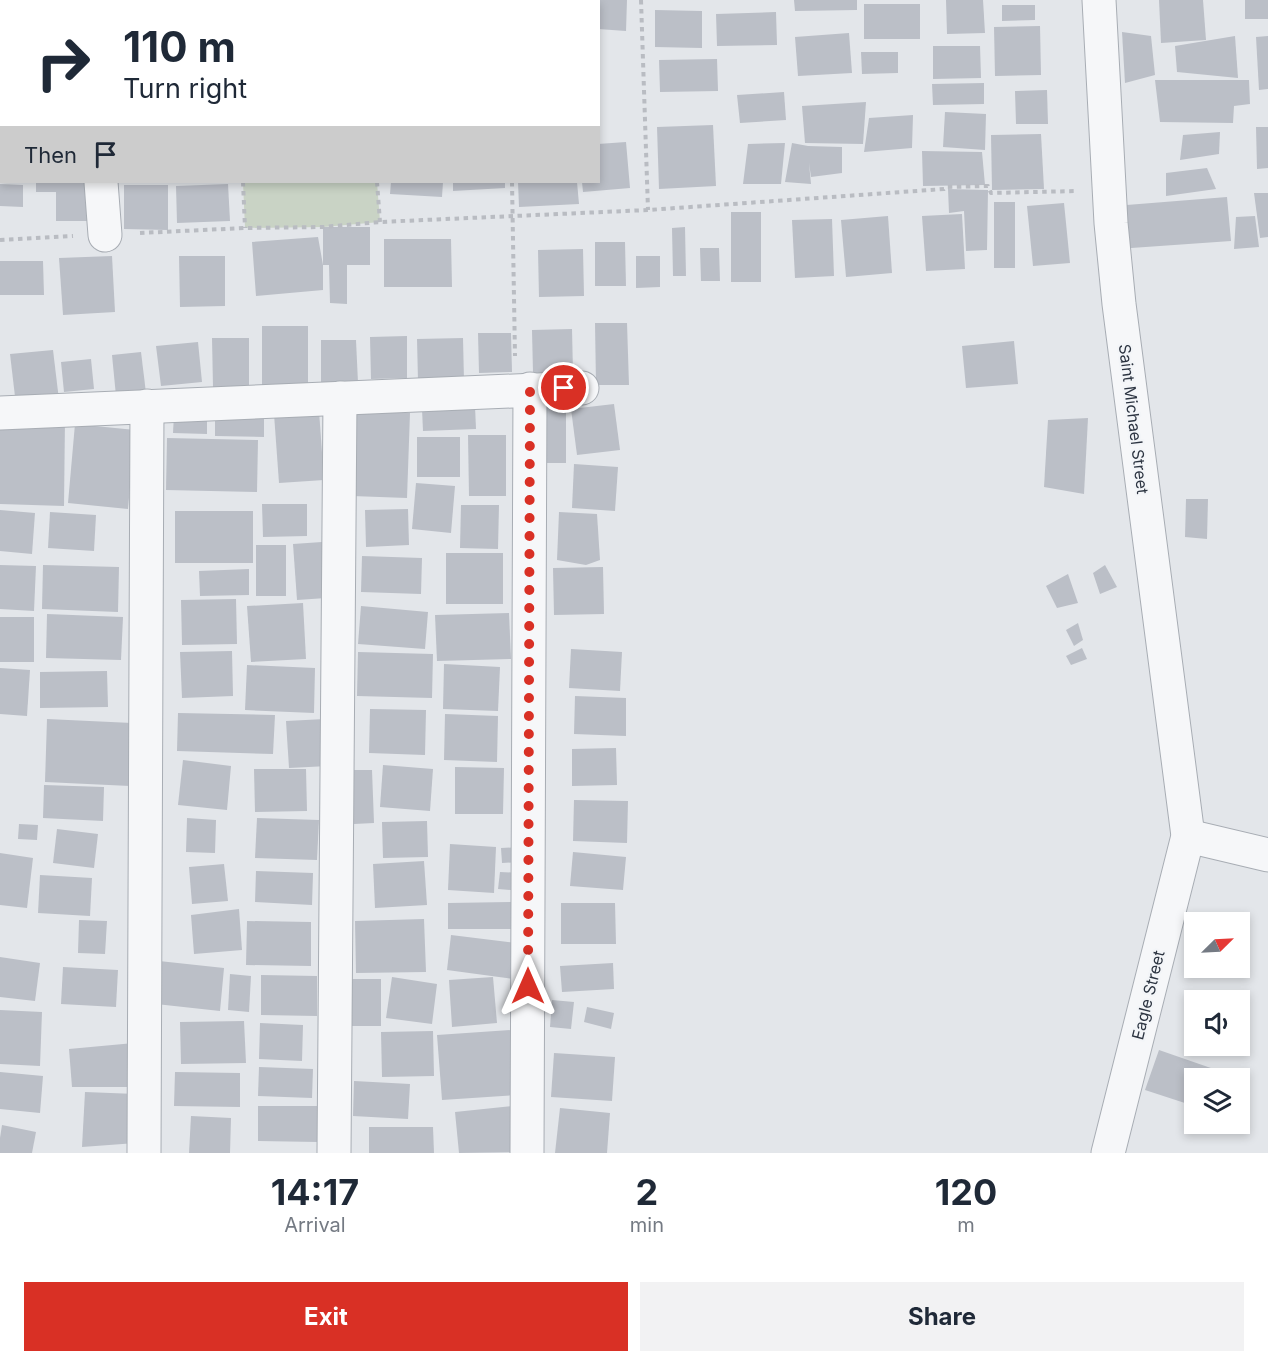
<!DOCTYPE html>
<html lang="en">
<head>
<meta charset="utf-8">
<style>
  body { margin:0; font-family:Inter,sans-serif; background:#f2f2f3; color:#1f2937; height:100vh; display:flex; flex-direction:column; font-size:22px; white-space:nowrap }
  * { box-sizing:border-box; margin:0 }
  p { font-size:20px; color:#747a83 }
  .icon { flex:none; width:33px; height:33px; fill:none; stroke:currentColor; stroke-width:2; stroke-linecap:round; stroke-linejoin:round }
  .map { position:relative; height:1153px; overflow:hidden }
  .details { display:flex; flex-direction:column; background:#fff; flex:1 }
  .details>* { flex:none }
  .top-card { position:absolute; left:0px; top:0px; width:600px; height:183px; box-shadow:0 3px 9px #0003; background:#fff; color:#1f2937; overflow:hidden }
  .needle { width:39px; rotate:66deg }
  .fabs { position:absolute; left:1184px; top:912px; display:grid; gap:12px }
  .fabs a { display:grid; place-items:center; width:66px; height:66px; border-radius:0px; background:#fff; box-shadow:0 3px 9px #0003; font-size:30px }
  .pin { position:absolute; display:grid; place-items:center; width:51px; height:51px; color:#fff; margin:-26px; border:3px solid #fff; border-radius:50%; box-shadow:0 2px 6px #0007 }
  .me { position:absolute; width:66px; margin:-33px; rotate:0deg; stroke-linejoin:round; filter:drop-shadow(0 0 4px #0008) }
  .turn { display:flex; align-items:center; gap:21px; height:126px; padding:0 24px; font-size:27px }
  .turn .icon { width:78px; height:78px; stroke-width:2.5 }
  .turn b { display:block; font-size:42px; line-height:51px }
  .then { display:flex; align-items:center; height:57px; padding:0 24px; background:#0003; gap:12px; font-size:22px }
  .eta { display:flex; justify-content:space-evenly; align-items:center; height:102px; text-align:center }
  .eta b { font-size:36px; font-weight:700; line-height:42px }
  .cta { display:flex; gap:12px; margin-top:auto; padding:12px 24px }
  .cta a { flex:1; height:69px; border-radius:0px; background:#d93025; color:#fff; font-size:24px; font-weight:700; line-height:69px; text-align:center }
  .cta a+a { background:#f2f2f3; color:#1f2937 }
  .map>svg:first-child { display:block }
  .green { fill:#c9d3c5 }
  .building { fill:#bbbfc7 }
  .lines { fill:none; stroke-linecap:round; stroke-linejoin:round }
  .minor-casing { stroke:#a8adb4; stroke-width:35 }
  .path { stroke:#b9bcc2; stroke-width:4; stroke-dasharray:4.5 4.5; stroke-linecap:butt }
  .minor { stroke:#f6f7f9; stroke-width:33 }
  .route { stroke:#d93025; stroke-width:10; stroke-dasharray:0 18 }
  .labels { text-anchor:middle; dominant-baseline:central; stroke-width:4.5; stroke-linejoin:round; paint-order:stroke }
  .street-label { font-size:16px; fill:#2c3441; stroke:#f3f5f8 }
</style>
</head>
<body>
<div class="map">
<svg width="1268" height="1153" viewBox="0 0 1268 1153">
  <rect width="100%" height="100%" fill="#e3e6ea"/>
  <polygon class="green" points="243,182 377,182 380,222 323,227 245,228"/>
  <g class="building">
    <polygon points="598,0 627,0 626,31 598,29"/>
    <polygon points="794,0 857,0 857,10 795,11"/>
    <polygon points="946,0 983,0 985,33 947,34"/>
    <polygon points="1159,0 1203,0 1206,40 1161,43"/>
    <rect x="1245" y="0" width="23" height="19"/>
    <rect x="864" y="4" width="56" height="35"/>
    <polygon points="1002,5 1035,5 1035,20 1002,21"/>
    <polygon points="655,10 702,11 702,48 655,47"/>
    <polygon points="776,12 777,45 717,46 716,14"/>
    <polygon points="1040,26 1041,75 995,76 994,27"/>
    <polygon points="1122,32 1151,36 1155,75 1125,83"/>
    <polygon points="849,33 852,73 798,76 795,37"/>
    <polygon points="1235,36 1238,78 1177,72 1175,46"/>
    <polygon points="1268,36 1268,89 1259,90 1256,37"/>
    <polygon points="933,46 980,46 981,78 933,79"/>
    <polygon points="861,52 898,52 898,73 862,74"/>
    <polygon points="717,59 718,91 660,92 659,60"/>
    <polygon points="1155,80 1249,80 1250,104 1234,106 1233,123 1160,122"/>
    <polygon points="984,83 984,104 933,105 932,84"/>
    <polygon points="1047,90 1048,124 1016,124 1015,91"/>
    <polygon points="784,92 786,120 740,123 737,95"/>
    <polygon points="866,102 863,144 805,143 802,106"/>
    <polygon points="945,112 986,114 985,150 943,147"/>
    <polygon points="913,115 912,148 864,152 869,118"/>
    <polygon points="713,125 716,186 659,189 657,127"/>
    <polygon points="1256,127 1268,127 1268,168 1257,169"/>
    <polygon points="1220,132 1219,154 1180,160 1183,135"/>
    <polygon points="1041,134 1044,189 992,190 991,135"/>
    <polygon points="626,142 630,188 583,192 582,182 598,182 598,144"/>
    <polygon points="785,143 781,184 743,184 748,144"/>
    <polygon points="792,143 808,146 842,147 842,173 811,177 809,163 811,184 785,182"/>
    <polygon points="922,151 982,152 985,185 923,186"/>
    <polygon points="1207,168 1216,189 1166,196 1166,173"/>
    <polygon points="36,182 87,182 88,221 56,221 56,192 36,192"/>
    <polygon points="391,182 443,182 442,197 390,194"/>
    <polygon points="453,182 505,182 505,188 453,191"/>
    <polygon points="518,182 577,182 579,204 519,207"/>
    <polygon points="0,184 23,185 23,207 0,206"/>
    <polygon points="228,184 230,221 177,223 176,186"/>
    <polygon points="124,185 168,185 168,230 124,229"/>
    <polygon points="948,189 988,190 987,250 966,251 964,211 949,213"/>
    <polygon points="1254,193 1268,193 1268,237 1260,238"/>
    <polygon points="1227,197 1231,241 1117,249 1114,206"/>
    <rect x="994" y="202" width="21" height="66"/>
    <polygon points="1064,203 1070,263 1033,266 1027,206"/>
    <rect x="731" y="212" width="30" height="70"/>
    <polygon points="962,214 965,269 926,271 922,216"/>
    <polygon points="888,216 892,273 846,277 841,220"/>
    <polygon points="1255,216 1259,247 1234,249 1236,217"/>
    <polygon points="832,219 834,276 795,278 792,220"/>
    <polygon points="323,227 370,227 370,265 347,265 347,304 330,303 329,265 323,265 323,290 256,296 252,242 318,237 323,265"/>
    <polygon points="685,227 686,276 673,276 672,228"/>
    <polygon points="384,239 451,239 452,287 384,287"/>
    <polygon points="595,242 625,242 626,286 595,286"/>
    <polygon points="700,248 719,248 720,281 701,281"/>
    <polygon points="583,249 584,296 539,297 538,250"/>
    <polygon points="112,256 115,312 63,315 59,258"/>
    <polygon points="179,256 225,256 225,306 180,307"/>
    <polygon points="636,256 660,256 660,287 636,288"/>
    <polygon points="0,261 43,261 44,295 0,295"/>
    <polygon points="595,323 627,323 629,385 596,385"/>
    <rect x="262" y="326" width="46" height="59"/>
    <polygon points="572,329 573,373 533,373 532,330"/>
    <polygon points="478,333 511,333 512,372 479,373"/>
    <polygon points="407,336 407,378 371,379 370,337"/>
    <polygon points="212,338 249,338 249,387 213,387"/>
    <polygon points="463,338 464,381 418,381 417,339"/>
    <polygon points="321,340 356,340 358,383 321,384"/>
    <polygon points="1014,341 1018,384 966,388 962,346"/>
    <polygon points="198,342 202,382 161,386 156,346"/>
    <polygon points="53,350 59,400 16,405 10,354"/>
    <polygon points="141,352 146,393 116,396 112,355"/>
    <polygon points="91,359 94,389 64,392 61,362"/>
    <polygon points="542,403 566,404 566,463 543,463"/>
    <polygon points="614,404 620,450 577,455 571,409"/>
    <polygon points="475,406 476,429 423,431 422,409"/>
    <polygon points="319,411 324,480 279,483 274,414"/>
    <polygon points="355,411 410,413 407,498 352,496"/>
    <polygon points="215,412 264,412 264,437 215,436"/>
    <polygon points="174,414 207,415 207,434 173,433"/>
    <polygon points="0,417 65,418 64,506 0,504"/>
    <polygon points="1088,418 1084,494 1044,487 1048,420"/>
    <polygon points="75,424 135,430 128,509 68,503"/>
    <polygon points="468,435 506,435 506,496 469,496"/>
    <rect x="417" y="437" width="43" height="40"/>
    <polygon points="167,438 258,440 257,492 166,490"/>
    <polygon points="574,464 618,467 615,511 572,508"/>
    <polygon points="416,483 455,486 451,533 412,529"/>
    <polygon points="1186,499 1208,499 1207,539 1185,537"/>
    <polygon points="262,504 307,504 307,536 263,537"/>
    <polygon points="461,505 499,505 498,549 460,548"/>
    <polygon points="408,509 409,545 366,547 365,510"/>
    <polygon points="0,510 35,513 32,554 0,551"/>
    <rect x="175" y="511" width="78" height="52"/>
    <polygon points="50,512 96,515 94,551 48,548"/>
    <polygon points="559,512 597,514 600,560 586,565 557,560"/>
    <polygon points="322,542 326,598 297,600 293,544"/>
    <rect x="256" y="545" width="30" height="51"/>
    <rect x="446" y="553" width="57" height="51"/>
    <polygon points="362,556 422,558 421,594 361,592"/>
    <polygon points="0,565 36,566 34,611 0,609"/>
    <polygon points="43,565 119,567 118,612 42,609"/>
    <polygon points="1105,565 1117,587 1100,594 1093,573"/>
    <polygon points="603,567 604,614 554,615 553,568"/>
    <polygon points="249,569 249,595 200,596 199,571"/>
    <polygon points="1068,574 1078,603 1057,608 1046,586"/>
    <polygon points="236,599 237,644 182,645 181,600"/>
    <polygon points="303,603 306,659 251,662 247,606"/>
    <polygon points="361,606 428,612 425,649 358,644"/>
    <polygon points="509,613 511,659 437,661 435,615"/>
    <polygon points="47,614 123,617 121,660 46,658"/>
    <rect x="0" y="617" width="34" height="45"/>
    <polygon points="1078,623 1083,640 1074,646 1066,630"/>
    <polygon points="1082,648 1087,659 1071,665 1066,656"/>
    <polygon points="571,649 622,652 620,691 569,688"/>
    <polygon points="232,651 233,696 182,698 180,652"/>
    <polygon points="358,652 433,654 432,698 357,696"/>
    <polygon points="444,664 500,667 498,711 443,709"/>
    <polygon points="247,665 315,668 314,713 245,710"/>
    <polygon points="0,668 30,670 27,716 0,714"/>
    <polygon points="107,671 108,707 40,708 40,672"/>
    <polygon points="575,696 626,698 626,736 574,734"/>
    <polygon points="370,709 426,710 425,755 369,753"/>
    <polygon points="178,713 275,715 273,754 177,751"/>
    <polygon points="445,714 498,716 497,762 444,760"/>
    <polygon points="47,719 132,723 130,786 45,782"/>
    <polygon points="325,719 328,766 289,768 286,721"/>
    <polygon points="616,748 617,785 572,786 572,749"/>
    <polygon points="183,760 231,766 227,810 178,805"/>
    <polygon points="383,765 433,769 430,811 380,807"/>
    <polygon points="455,767 504,768 503,814 455,814"/>
    <polygon points="254,769 306,769 307,811 255,812"/>
    <polygon points="352,770 372,770 374,823 354,824"/>
    <polygon points="44,785 104,787 103,821 43,818"/>
    <polygon points="574,800 628,801 627,843 573,841"/>
    <polygon points="187,818 216,820 215,853 186,852"/>
    <polygon points="257,818 319,820 317,860 255,858"/>
    <polygon points="427,821 428,857 383,858 382,822"/>
    <polygon points="19,824 38,825 37,840 18,839"/>
    <polygon points="57,829 98,834 94,868 53,863"/>
    <polygon points="450,844 496,847 494,893 448,890"/>
    <polygon points="521,847 522,862 502,863 501,848"/>
    <polygon points="573,852 626,857 623,890 570,886"/>
    <polygon points="0,853 33,858 27,908 0,905"/>
    <polygon points="424,861 427,905 375,908 373,864"/>
    <polygon points="224,864 228,901 192,904 189,867"/>
    <polygon points="256,871 313,873 312,905 255,902"/>
    <polygon points="500,872 523,873 521,891 498,889"/>
    <polygon points="40,875 92,878 90,916 38,913"/>
    <polygon points="511,902 511,929 448,929 448,903"/>
    <polygon points="561,903 615,903 616,944 561,944"/>
    <polygon points="239,909 242,950 194,954 191,915"/>
    <polygon points="424,919 426,972 356,973 355,921"/>
    <polygon points="79,920 107,921 105,954 78,953"/>
    <polygon points="247,921 311,922 311,966 246,965"/>
    <polygon points="451,935 517,943 513,979 447,970"/>
    <polygon points="0,957 40,963 35,1001 0,997"/>
    <polygon points="159,961 224,968 220,1011 156,1004"/>
    <polygon points="613,963 614,989 562,992 560,966"/>
    <polygon points="63,967 118,970 116,1007 61,1004"/>
    <polygon points="230,974 251,976 249,1012 228,1010"/>
    <polygon points="261,975 317,976 317,1016 261,1015"/>
    <polygon points="392,977 437,984 432,1024 386,1018"/>
    <polygon points="493,977 497,1023 452,1027 449,980"/>
    <rect x="351" y="979" width="30" height="47"/>
    <polygon points="552,1000 574,1002 571,1029 550,1027"/>
    <polygon points="587,1007 614,1013 611,1029 584,1022"/>
    <polygon points="0,1010 42,1012 40,1066 0,1064"/>
    <polygon points="244,1021 246,1063 181,1064 180,1022"/>
    <polygon points="260,1023 303,1025 302,1061 259,1059"/>
    <polygon points="511,1030 516,1095 442,1100 437,1035"/>
    <polygon points="433,1031 434,1076 382,1077 381,1032"/>
    <polygon points="134,1043 136,1087 72,1087 69,1049"/>
    <polygon points="1159,1050 1231,1075 1229,1078 1194,1078 1194,1106 1145,1090"/>
    <polygon points="554,1053 615,1057 612,1101 551,1097"/>
    <polygon points="259,1067 313,1069 312,1098 258,1096"/>
    <polygon points="0,1072 43,1076 40,1113 0,1109"/>
    <polygon points="175,1072 240,1073 240,1107 174,1106"/>
    <polygon points="354,1081 410,1084 408,1119 353,1116"/>
    <polygon points="85,1092 136,1094 136,1143 82,1147"/>
    <polygon points="258,1106 318,1106 318,1142 258,1141"/>
    <polygon points="513,1106 518,1152 459,1153 455,1112"/>
    <polygon points="560,1108 610,1113 607,1153 555,1153"/>
    <polygon points="191,1116 231,1118 230,1153 189,1153"/>
    <polygon points="2,1125 36,1132 32,1153 0,1153 0,1138"/>
    <polygon points="369,1127 433,1127 434,1153 369,1153"/>
  </g>
  <g class="lines">
    <g class="minor-casing">
      <g id="minor">
        <polyline points="90,0 90,2"/>
        <polyline points="1099,0 1111,223 1119,304 1188,836 1108,1153"/>
        <polyline points="101,182 105,235"/>
        <polyline points="0,413 582,388"/>
        <polyline points="1188,836 1268,855"/>
        <polyline points="144,1153 147,406"/>
        <polyline points="334,1153 340,398"/>
        <polyline points="527,1153 530,389"/>
      </g>
    </g>
    <g class="path">
      <polyline points="233,0 233,2"/>
      <polyline points="368,0 368,2"/>
      <polyline points="505,0 505,2"/>
      <polyline points="641,0 648,210"/>
      <polyline points="243,182 245,228"/>
      <polyline points="377,182 380,222"/>
      <polyline points="512,182 515,356"/>
      <polyline points="140,233 245,228 323,227 380,222 648,210 944,189 946,187 988,186 991,193 1077,191"/>
      <polyline points="0,240 73,236"/>
    </g>
    <use href="#minor" class="minor"/>
  </g>
  <g class="lines">
    <polyline class="route" points="528,986 530,389 564,388"/>
  </g>
  <g class="labels">
    <g class="street-label">
      <text transform="translate(1134 419) rotate(83)">Saint Michael Street</text>
      <text transform="translate(1148 995) rotate(-76)">Eagle Street</text>
    </g>
  </g>
</svg>
<div class="fabs">
<a><svg class="needle" viewBox="-14 -14 28 28"><path d="M0-13l5 13h-10z" fill="#e53935"/><path d="M0 13l5-13h-10z" fill="#747a83"/></svg></a>
<a><svg class="icon" aria-label="sound" viewBox="0 0 24 24"><path d="M4 9h4l5-4v14l-5-4H4zM17 9q2 3 0 6"/></svg></a>
<a><svg class="icon" aria-label="layers" viewBox="0 0 24 24"><path d="M12 4l9 5-9 5-9-5zM3 14l9 5 9-5"/></svg></a>
</div>
<div class="pin" style="left:564px;top:388px;background:#d93025"><svg class="icon" aria-label="arrive" viewBox="0 0 24 24"><path d="M6 21V4h12l-3 4 3 4H6"/></svg></div>
<svg class="me" style="left:528px;top:986px" viewBox="-20 -20 40 40"><path d="M0-17L14 15 0 8-14 15z" fill="#d93025" stroke="#fff" stroke-width="4"/></svg>
<div class="top-card">
<div class="turn"><svg class="icon" aria-label="right" viewBox="0 0 24 24"><path d="M7 20v-9h11M14 6l5 5-5 5"/></svg><div><b>110 m</b>Turn right</div></div>
<div class="then">Then<svg class="icon" aria-label="arrive" viewBox="0 0 24 24"><path d="M6 21V4h12l-3 4 3 4H6"/></svg></div>
</div>
</div>
<section class="details">
<div class="eta">
<div><b>14:17</b><p>Arrival</p></div>
<div><b>2</b><p>min</p></div>
<div><b>120</b><p>m</p></div>
</div>
<div class="cta"><a>Exit</a><a>Share</a></div>
</section>
</body>
</html>
